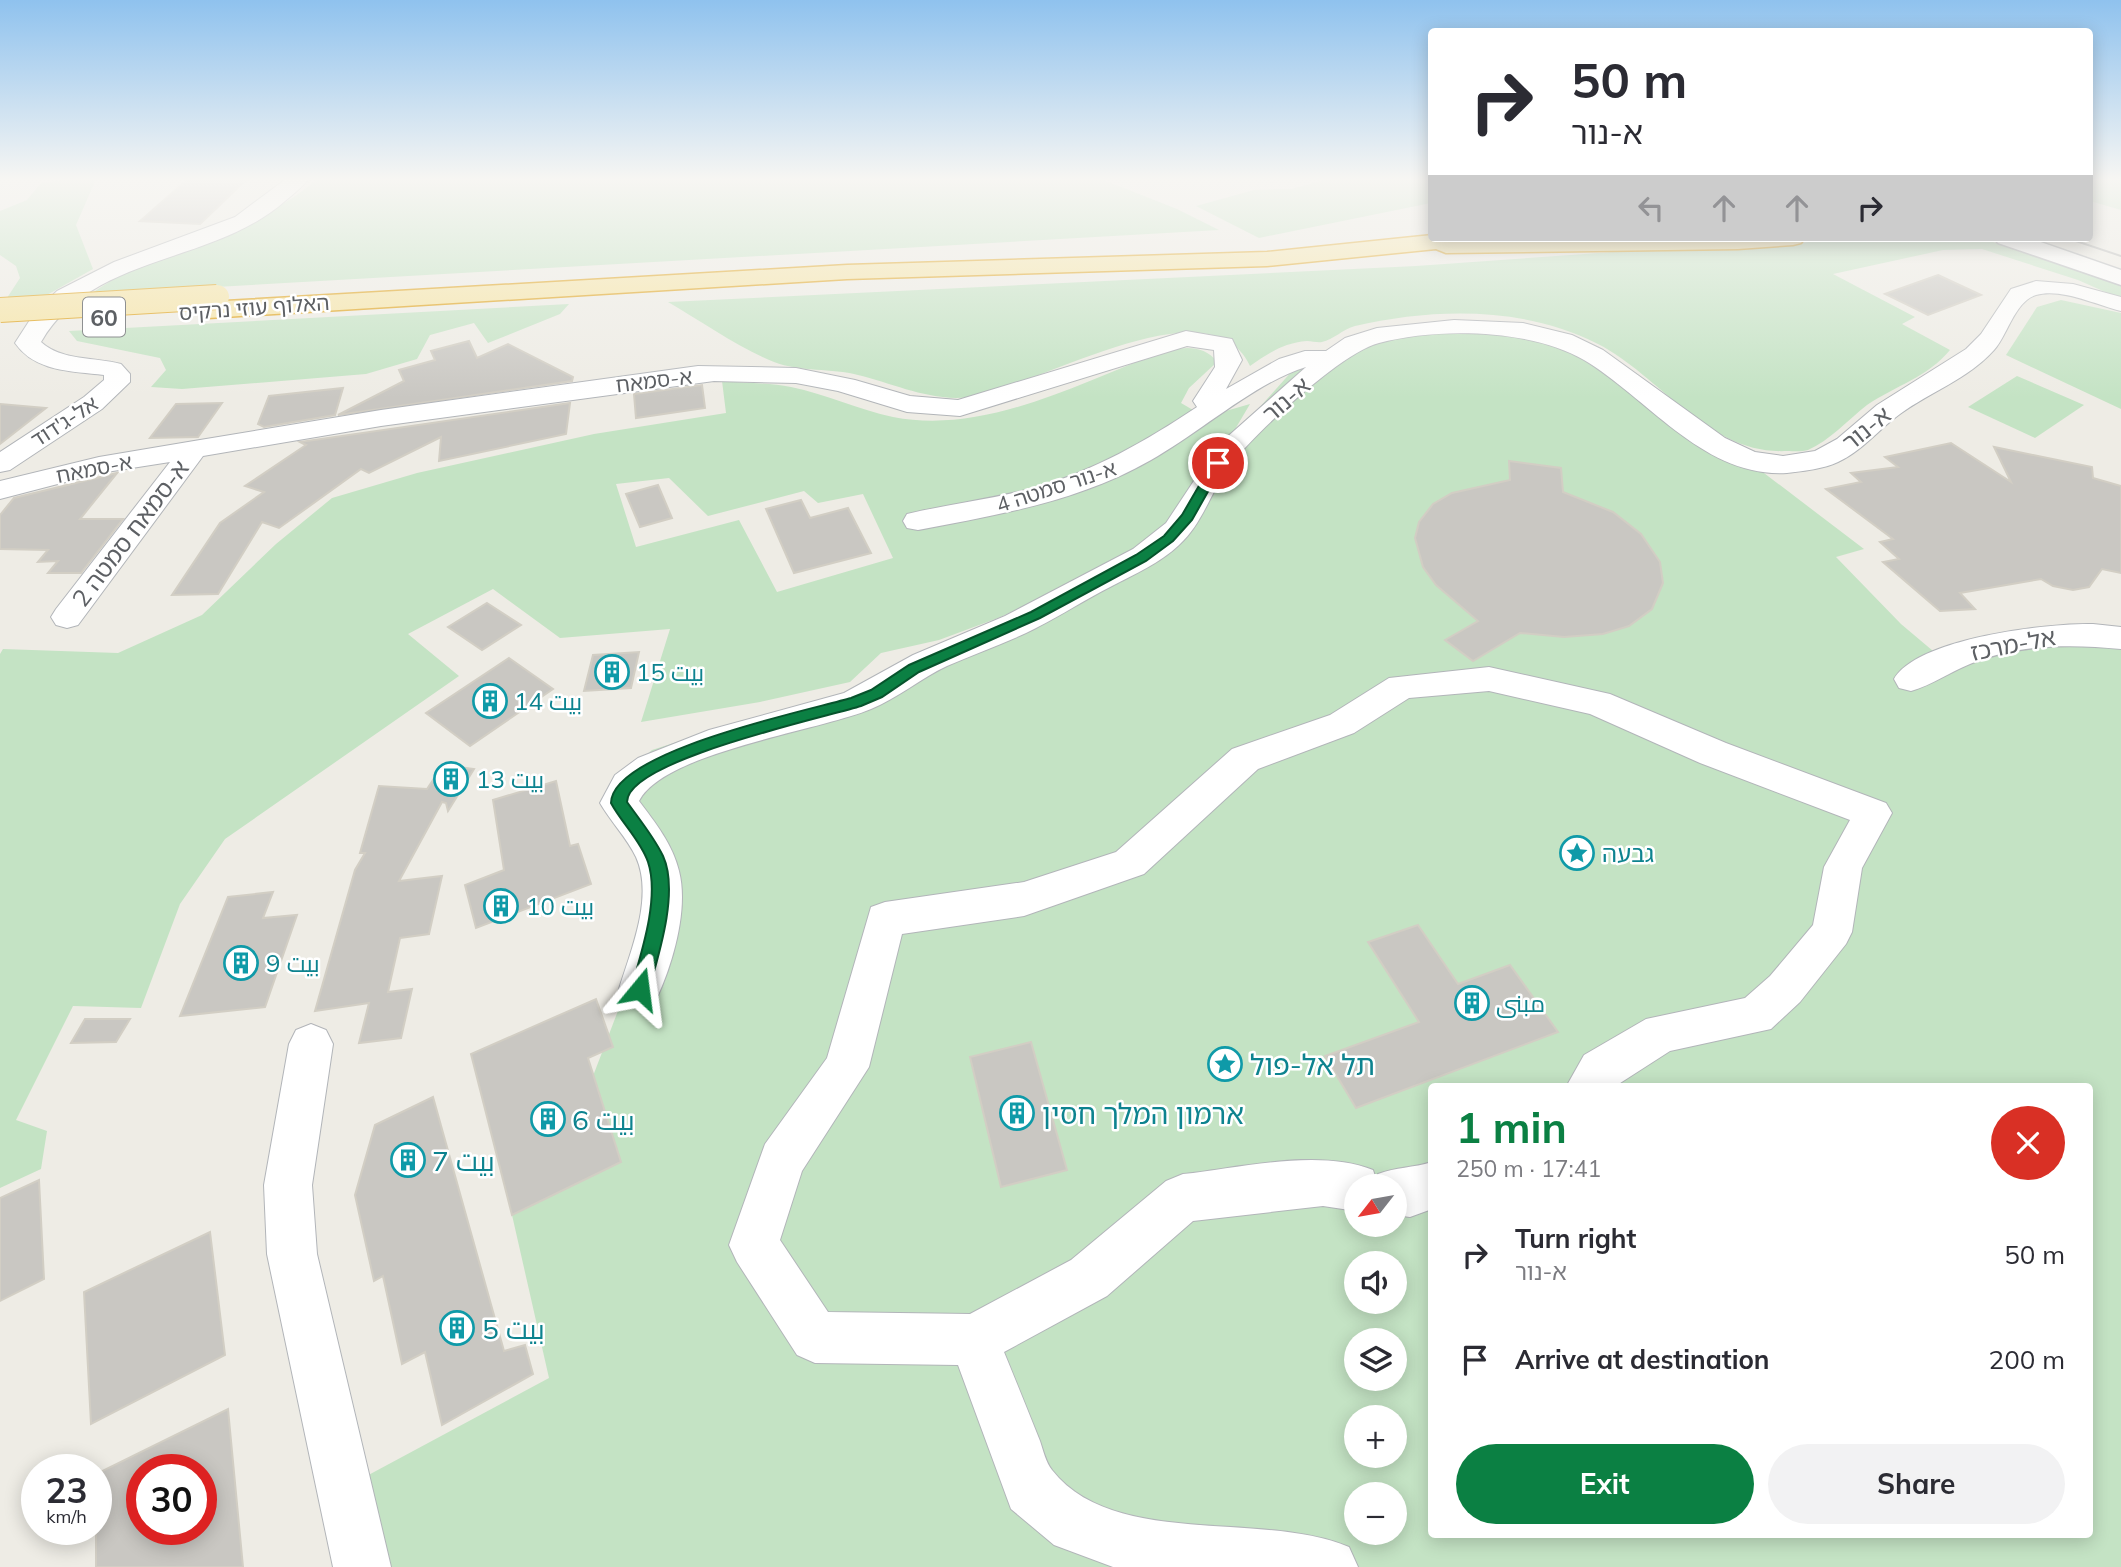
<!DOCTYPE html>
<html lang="en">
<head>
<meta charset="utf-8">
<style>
  body { margin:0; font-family:Mulish,Cairo,"Noto Sans Hebrew",sans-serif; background:#f2f2f3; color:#2b2b33; height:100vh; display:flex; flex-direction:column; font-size:26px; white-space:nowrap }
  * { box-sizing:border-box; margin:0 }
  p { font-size:23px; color:#7c7c81 }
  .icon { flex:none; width:38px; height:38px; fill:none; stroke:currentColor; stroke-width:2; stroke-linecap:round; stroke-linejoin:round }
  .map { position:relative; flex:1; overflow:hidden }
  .side { position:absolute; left:1428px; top:1083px; width:665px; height:455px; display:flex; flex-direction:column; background:#fff; border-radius:7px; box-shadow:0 4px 18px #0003 }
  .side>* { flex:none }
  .top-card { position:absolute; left:1428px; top:28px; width:665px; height:214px; border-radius:7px; box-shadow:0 4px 18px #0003; background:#fff; color:#2b2b33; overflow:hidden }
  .needle { width:46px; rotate:239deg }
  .fabs { position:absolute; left:1344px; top:1174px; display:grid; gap:14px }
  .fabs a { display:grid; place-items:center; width:63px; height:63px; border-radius:50%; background:#fff; box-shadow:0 4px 18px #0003; font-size:35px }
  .speed { position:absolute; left:21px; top:1454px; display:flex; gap:14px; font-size:35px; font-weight:700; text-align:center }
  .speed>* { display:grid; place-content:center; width:91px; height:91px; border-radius:50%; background:#fff; box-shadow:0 4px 18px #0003; line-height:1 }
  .speed small { font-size:18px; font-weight:400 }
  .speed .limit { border:10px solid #d22; background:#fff; color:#111 }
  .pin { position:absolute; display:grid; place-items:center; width:60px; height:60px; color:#fff; margin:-30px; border:4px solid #fff; border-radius:50%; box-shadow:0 2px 7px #0007 }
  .me { position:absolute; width:77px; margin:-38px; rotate:16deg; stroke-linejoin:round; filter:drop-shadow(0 0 5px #0008) }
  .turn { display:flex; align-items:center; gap:24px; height:147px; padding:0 28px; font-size:32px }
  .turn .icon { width:91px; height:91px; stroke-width:2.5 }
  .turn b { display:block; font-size:49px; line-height:60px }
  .lanes { display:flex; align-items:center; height:66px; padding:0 28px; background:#0003; justify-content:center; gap:35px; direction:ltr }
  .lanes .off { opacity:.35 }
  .round { display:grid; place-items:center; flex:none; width:74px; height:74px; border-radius:37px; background:#f2f2f3 }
  .headline { display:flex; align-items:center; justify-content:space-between; height:119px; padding:0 28px }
  h1 { font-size:42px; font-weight:700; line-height:52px; color:#0b8043 }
  .primary-button { display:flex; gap:14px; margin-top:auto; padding:14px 28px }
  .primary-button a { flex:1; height:80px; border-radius:42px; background:#0b8043; color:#fff; font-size:28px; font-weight:700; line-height:80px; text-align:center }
  .primary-button a+a { background:#f2f2f3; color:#2b2b33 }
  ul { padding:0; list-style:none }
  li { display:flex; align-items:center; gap:21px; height:105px; padding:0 28px }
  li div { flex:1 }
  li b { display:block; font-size:26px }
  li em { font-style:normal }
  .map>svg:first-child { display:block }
  .green { fill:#c4e3c4; fill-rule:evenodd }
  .building { fill:#c9c7c2; stroke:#d2cec4; stroke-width:2; fill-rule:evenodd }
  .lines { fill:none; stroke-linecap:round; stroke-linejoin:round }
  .minor-casing { stroke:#b2b5b9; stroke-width:2 }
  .tertiary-casing { stroke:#b2b5b9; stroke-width:3 }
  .trunk-casing { stroke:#dfa014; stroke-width:3 }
  .minor { fill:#fff; fill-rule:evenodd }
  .tertiary { fill:#fff; fill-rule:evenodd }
  .trunk { fill:#f6e4a3; fill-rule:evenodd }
  .tram { stroke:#b3b4b4; stroke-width:2 }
  .trunk-bridge-casing { stroke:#dfa014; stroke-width:26; stroke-linecap:butt }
  .trunk-bridge { stroke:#f6e4a3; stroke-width:24 }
  .route { fill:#0b8043; stroke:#07532c; stroke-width:2 }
  .labels { text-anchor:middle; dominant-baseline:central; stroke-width:5; stroke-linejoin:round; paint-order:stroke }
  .far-street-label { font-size:21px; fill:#5d6064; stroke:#fff }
  .shield { fill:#fff; stroke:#8e9092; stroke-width:2 }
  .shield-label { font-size:23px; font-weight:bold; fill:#5d6064 }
  .street-label { font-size:24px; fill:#5d6064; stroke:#fff }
  .culture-label { font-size:24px; fill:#0d838f; stroke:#fff; text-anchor:start }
  .near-culture-label { font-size:28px; fill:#0d838f; stroke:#fff; text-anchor:start }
</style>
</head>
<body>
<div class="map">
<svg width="2121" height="1567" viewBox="0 0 2121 1567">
  <rect width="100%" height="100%" fill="#eeece5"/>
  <g class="green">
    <polygon points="70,179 96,179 76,225 93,269 38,300 5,301 20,278 16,266 0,255 0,211 27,200 41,183"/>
    <path d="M317,179H1101L1177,209L1219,230L91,294C161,243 252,237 317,179Z"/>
    <polygon points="1329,179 1431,179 1431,203 1259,238 1196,206 1254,190 1291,189"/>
    <polygon points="2090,179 2121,179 2121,210 2090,201"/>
    <path d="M1841,238H1981L2121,285V299L2078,280L1982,249L1943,250L1833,274L1915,317L1902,324L1950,350C1928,377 1895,386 1867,405C1849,419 1829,441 1808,450C1802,452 1793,451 1787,451C1708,455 1662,377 1598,344C1524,306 1434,308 1355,326C1343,329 1333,340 1322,342C1318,343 1312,341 1307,341C1283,343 1269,353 1250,366C1208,275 1024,398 956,398C920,397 891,383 858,375C832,368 800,372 774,362C739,348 701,321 668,302L1416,266L1627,251L1760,248Z"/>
    <polygon points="2061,300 2121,313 2121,409 2006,355 2037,307"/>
    <polygon points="569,304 560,314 488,343 474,323 430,335 417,359 366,374 182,389 151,387 166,370 160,358 77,341 69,331"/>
    <path d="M1448,332L1558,338L1743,457L1864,549L1836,557L1901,624L1933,651L1912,678L2014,640L2121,638V1567H383L361,1479L549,1378L512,1215L621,1162L593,1076L672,870L613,807L609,787L652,750L708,732L829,707L892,678L910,656L979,641L1089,577L998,618L939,640L881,653L850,682L760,702L641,722L670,629L560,638L493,589L408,634L459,676L225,839L180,904L141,1008L73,1006L16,1120L47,1131L41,1169L0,1188V654L3,649L118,653L202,615L276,544L332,498L417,473L594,434L726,413L722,381C745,383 769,383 791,387C826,394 859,410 893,417C984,435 1077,384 1159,353C1180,347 1203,343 1217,362L1189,388L1181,403L1205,417L1250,404L1185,514L1233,437L1293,370L1387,338ZM669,478L708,516L804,491L818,503L863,494L893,558L777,592L739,520L636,547L616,484ZM1432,1087H2090V1535H1432ZM1356,1186H1395V1225H1356ZM1356,1264H1395V1302H1356ZM1356,1340H1395V1379H1356ZM1356,1418H1395V1456H1356ZM1356,1494H1395V1533H1356Z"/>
    <polygon points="2017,376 2084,405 2035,438 1968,407"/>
  </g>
  <g class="building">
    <polygon points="188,179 247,179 200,224 140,221"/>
    <polygon points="1938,275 1981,295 1928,315 1885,294"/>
    <polygon points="469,341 477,358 508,344 573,377 572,381 338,415 404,381 399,370 435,360 431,351"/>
    <polygon points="702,385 705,408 636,418 634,394"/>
    <polygon points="343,388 335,415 264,427 258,424 269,396"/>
    <polygon points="222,403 198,437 150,438 176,404"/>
    <polygon points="570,403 566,434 439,461 441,437 369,473 361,469 279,528 262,522 218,594 172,595 220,523 264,492 245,486 306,445 300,442"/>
    <polygon points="0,404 46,408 0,444"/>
    <polygon points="1951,443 2011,482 1994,447 2092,467 2093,478 2121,486 2121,573 2102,569 2089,587 2073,590 2053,586 2041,579 1960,593 1975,609 1940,611 1883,562 1899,559 1880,542 1893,539 1826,489 1861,482 1851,473 1898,467 1885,457"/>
    <polygon points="1509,461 1561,468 1563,492 1613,512 1641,534 1660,562 1663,583 1652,609 1629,626 1603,634 1564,637 1520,633 1473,661 1445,640 1478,621 1436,585 1423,567 1415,538 1419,522 1433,504 1452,493 1510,480"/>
    <polygon points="117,473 80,519 123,519 81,573 48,573 58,561 38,562 48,550 0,549 0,515 14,498"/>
    <polygon points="658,485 672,518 640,527 626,494"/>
    <polygon points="801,500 810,518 848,508 871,553 794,573 766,509"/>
    <polygon points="487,603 521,625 482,650 448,627"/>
    <polygon points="639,652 631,688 584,691 593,655"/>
    <polygon points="509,658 553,689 470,746 426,713"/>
    <polygon points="443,765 474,769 448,811 446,803 442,802 399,881 442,876 429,934 400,938 388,992 412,989 401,1038 359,1043 369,1003 315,1011 355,870 365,853 360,853 379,786 427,789"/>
    <polygon points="556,781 570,846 578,844 591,884 476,928 465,885 504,870 493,800"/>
    <polygon points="273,892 263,918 297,915 265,1007 180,1016 228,897"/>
    <polygon points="1418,925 1458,984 1510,965 1558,1032 1356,1108 1325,1056 1419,1022 1368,942"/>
    <polygon points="596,999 613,1047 588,1058 621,1162 512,1215 471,1054"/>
    <polygon points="85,1019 130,1019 116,1042 71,1043"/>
    <polygon points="1031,1042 1067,1170 1001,1187 970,1057"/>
    <polygon points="433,1097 504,1351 525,1345 533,1374 442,1425 425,1352 402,1364 383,1276 374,1281 355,1195 375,1125"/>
    <polygon points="39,1180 44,1279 0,1301 0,1198"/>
    <polygon points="210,1232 225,1355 91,1424 84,1292"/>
    <path d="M228,1409L243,1567H96V1474ZM142,1470H201V1530H142Z"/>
  </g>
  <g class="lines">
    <g class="minor-casing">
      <g id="minor">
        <path d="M286,179H308C302,188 293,194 285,201C213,265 92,253 41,342C61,361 96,357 121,364L130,374V382L102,409L10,470L0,472V452L84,397L104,380V375C72,371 35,372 15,343L35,312L57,291L114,262L235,217Z"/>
        <path d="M2036,281L2073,284L2121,297V311C2096,305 2062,288 2036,295C2015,301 2007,336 1994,350C1968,379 1930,392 1900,414C1879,429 1862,451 1838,462C1823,469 1803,471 1787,473C1704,478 1648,398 1584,360C1531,329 1438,327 1379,343C1342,352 1255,433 1231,464C1211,490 1204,522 1179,545C1160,563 1135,574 1112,586C1086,599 1062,615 1036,628C1007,643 976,653 947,666C921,678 898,698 871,709C819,731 664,752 639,801C655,822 673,845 679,871C689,910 672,967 655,1002L640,1008L625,1002L619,989C631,950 654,897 636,857C627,838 611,822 600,803L615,775L638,758L709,730L844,693L913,655L1005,616L1133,549L1166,523L1217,446L1306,367C1256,382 1198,434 1151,460C1080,501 998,515 918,530L907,528L903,521L907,514C949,504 992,499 1034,488C1094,471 1146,441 1197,407L1193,401L1215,367L1214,350L1187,346L960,416L907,412L838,391L796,383L714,381L381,426L203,456L78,625L67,628L56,625L51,617L56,609L170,462L100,473L0,499V481L99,457L194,441L381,410L698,366L796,368L855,380L910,396L958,400L1186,331L1232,339L1242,360L1226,389L1279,359L1305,351H1326L1345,338L1377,328L1454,320L1523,323L1572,335L1603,350L1725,438L1755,452L1783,456L1815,451L1837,439L1877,405L1966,349L1981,334L2011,289Z"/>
        <path d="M2093,624L2121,627V649C2070,644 2019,644 1970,664C1950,672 1932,685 1911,691L1899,688L1894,679C1918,638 2048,623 2093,624Z"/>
        <path d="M1489,667L1610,694L1726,743L1886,803L1892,813L1862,868L1852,932L1846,944L1800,1002L1771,1029L1670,1051L1614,1087H1566L1584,1055L1646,1019L1745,998L1770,976L1813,925L1824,867L1850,820L1700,763L1590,714L1489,691L1409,698L1354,733L1258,769L1144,874L1024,916L902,934L869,1067L802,1171L780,1240L828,1312L970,1314L1071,1260L1166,1181L1183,1174C1240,1168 1319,1148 1373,1170L1376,1179L1378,1174C1396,1167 1413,1168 1432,1162V1209L1410,1217L1395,1215V1186H1356V1211L1323,1206L1193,1221L1107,1296L1004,1352C1016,1381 1028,1411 1040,1441C1043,1450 1046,1463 1052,1470C1114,1549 1261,1510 1349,1547L1358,1567H1113L1054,1545L1011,1509L958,1365L815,1363L797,1355L737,1262L729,1245L765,1144L827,1058L871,907L885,902L1024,882L1116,852L1232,749L1330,715L1389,678Z"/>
        <polygon points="311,1024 326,1030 333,1044 312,1185 317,1254 391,1567 333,1567 267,1254 264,1185 289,1044 296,1030"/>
      </g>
    </g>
    <g class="tertiary-casing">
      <polygon id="tertiary" points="1994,238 2029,238 2121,270 2121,285 1998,243"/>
    </g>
    <g class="trunk-casing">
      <polygon id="trunk" points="1432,235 1432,238 1805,238 1801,243 1793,245 1738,249 1446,253 1436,249 1267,266 847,279 208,318 199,315 195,310 199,305 208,302 847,265 1267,252"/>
    </g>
    <use href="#minor" class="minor"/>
    <use href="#tertiary" class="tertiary"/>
    <use href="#trunk" class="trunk"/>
    <polyline class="tram" points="2067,238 2121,256"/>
    <g class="trunk-bridge-casing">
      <polyline id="trunk-bridge" points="0,310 217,297"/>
    </g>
    <use href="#trunk-bridge" class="trunk-bridge"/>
  </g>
  <linearGradient id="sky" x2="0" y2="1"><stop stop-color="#8fc2ee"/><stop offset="0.45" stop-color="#f7f6f3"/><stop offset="1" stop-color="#f7f6f3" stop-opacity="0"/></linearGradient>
  <rect width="2121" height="398" fill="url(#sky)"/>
  <path class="route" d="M1214,460L1224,463L1192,520L1173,541L1146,561L1040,618L919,672L882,697L861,706C823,718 627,760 627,802C639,819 654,837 663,856C679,891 659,954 649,989L646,995L640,998L634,995L631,989C641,954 660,898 648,862C641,841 621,822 611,803C612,751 806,711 851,698L871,690L909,665L1031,612L1136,555L1164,536L1182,515Z"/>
  <defs>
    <g id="building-ring" transform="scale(1.75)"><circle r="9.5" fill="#fff" stroke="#0f9aa8" stroke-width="1.5"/><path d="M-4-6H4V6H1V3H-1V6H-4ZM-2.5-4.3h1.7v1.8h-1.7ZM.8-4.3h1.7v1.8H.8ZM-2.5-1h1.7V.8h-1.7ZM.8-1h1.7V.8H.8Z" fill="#0f9aa8"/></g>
    <g id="sight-ring" transform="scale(1.75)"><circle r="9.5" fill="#fff" stroke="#0f9aa8" stroke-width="1.5"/><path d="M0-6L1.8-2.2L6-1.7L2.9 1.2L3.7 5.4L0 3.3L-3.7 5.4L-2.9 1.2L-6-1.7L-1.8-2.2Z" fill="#0f9aa8"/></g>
  </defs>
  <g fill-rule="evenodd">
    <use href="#building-ring" x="612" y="672"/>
    <use href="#building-ring" x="490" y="701"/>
    <use href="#building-ring" x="451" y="779"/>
    <use href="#sight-ring" x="1577" y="853"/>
    <use href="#building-ring" x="501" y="906"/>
    <use href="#building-ring" x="241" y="963"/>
    <use href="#building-ring" x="1472" y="1003"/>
    <use href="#sight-ring" x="1225" y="1064"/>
    <use href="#building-ring" x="1017" y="1113"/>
    <use href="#building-ring" x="548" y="1119"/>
    <use href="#building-ring" x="408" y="1160"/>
    <use href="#building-ring" x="457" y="1328"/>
  </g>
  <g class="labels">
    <g class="far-street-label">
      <text transform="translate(254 307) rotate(-4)">האלוף עוזי נרקיס</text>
      <text transform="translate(654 380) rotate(-7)">א-סמאח</text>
      <text transform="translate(64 421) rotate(-33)">אל-ג'דוד</text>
      <text transform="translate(94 468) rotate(-11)">א-סמאח</text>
      <text transform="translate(1056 486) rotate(-18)">א-נור סמטה 4</text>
    </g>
    <rect class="shield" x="83" y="297.5" width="42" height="39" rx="5"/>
    <g class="shield-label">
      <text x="104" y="317">60</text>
    </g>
    <g class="street-label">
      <text transform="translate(1286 399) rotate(-41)">א-נור</text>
      <text transform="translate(1866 428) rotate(-39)">א-נור</text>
      <text transform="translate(130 533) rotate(-53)">א-סמאח סמטה 2</text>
      <text transform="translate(2013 644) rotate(-11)">אל-מרכז</text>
    </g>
    <g class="culture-label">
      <text x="636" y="672">بيت 15</text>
      <text x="514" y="701">بيت 14</text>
      <text x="476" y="779">بيت 13</text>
      <text x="1602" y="853">גבעה</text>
      <text x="526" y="906">بيت 10</text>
      <text x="266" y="963">بيت 9</text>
      <text x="1496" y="1003">مبنى</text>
    </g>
    <g class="near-culture-label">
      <text x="1250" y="1064">תל אל-פול</text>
      <text x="1042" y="1113">ארמון המלך חסין</text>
      <text x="572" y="1119">بيت 6</text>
      <text x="432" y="1160">بيت 7</text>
      <text x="482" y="1328">بيت 5</text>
    </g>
  </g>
</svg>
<div class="fabs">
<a><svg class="needle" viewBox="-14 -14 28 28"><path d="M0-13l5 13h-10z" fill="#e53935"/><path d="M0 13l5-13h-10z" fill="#7c7c81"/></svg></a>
<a><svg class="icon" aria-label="sound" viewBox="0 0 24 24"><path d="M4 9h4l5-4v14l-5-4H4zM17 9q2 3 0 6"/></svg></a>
<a><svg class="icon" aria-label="layers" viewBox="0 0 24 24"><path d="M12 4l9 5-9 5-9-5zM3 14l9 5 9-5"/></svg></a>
<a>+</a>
<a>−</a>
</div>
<div class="speed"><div>23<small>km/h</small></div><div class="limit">30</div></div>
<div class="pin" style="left:1218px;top:463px;background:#d93025"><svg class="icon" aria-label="arrive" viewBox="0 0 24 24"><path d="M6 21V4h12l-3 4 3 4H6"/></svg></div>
<svg class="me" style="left:640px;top:989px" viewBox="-20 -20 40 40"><path d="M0-17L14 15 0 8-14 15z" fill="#0b8043" stroke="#fff" stroke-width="4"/></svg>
<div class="top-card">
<div class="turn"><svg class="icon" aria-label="right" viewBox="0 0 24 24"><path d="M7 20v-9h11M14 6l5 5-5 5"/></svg><div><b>50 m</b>א-נור</div></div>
<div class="lanes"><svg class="icon off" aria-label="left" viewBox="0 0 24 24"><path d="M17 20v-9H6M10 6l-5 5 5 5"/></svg><svg class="icon off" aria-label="ahead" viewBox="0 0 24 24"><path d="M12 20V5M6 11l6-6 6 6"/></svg><svg class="icon off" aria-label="ahead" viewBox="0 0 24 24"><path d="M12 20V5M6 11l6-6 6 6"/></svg><svg class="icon" aria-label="right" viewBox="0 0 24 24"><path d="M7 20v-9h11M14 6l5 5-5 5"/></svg></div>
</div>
<section class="side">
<div class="headline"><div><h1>1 min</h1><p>250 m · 17:41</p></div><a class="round" style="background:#d93025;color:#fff"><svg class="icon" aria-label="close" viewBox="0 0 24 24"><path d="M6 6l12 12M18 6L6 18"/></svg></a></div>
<ul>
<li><svg class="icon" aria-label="right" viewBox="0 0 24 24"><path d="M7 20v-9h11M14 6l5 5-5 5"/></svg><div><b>Turn right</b><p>א-נור</p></div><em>50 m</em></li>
<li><svg class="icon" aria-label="arrive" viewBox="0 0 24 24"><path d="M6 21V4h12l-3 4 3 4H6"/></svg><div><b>Arrive at destination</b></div><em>200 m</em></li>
</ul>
<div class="primary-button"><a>Exit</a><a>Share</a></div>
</section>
</div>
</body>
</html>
